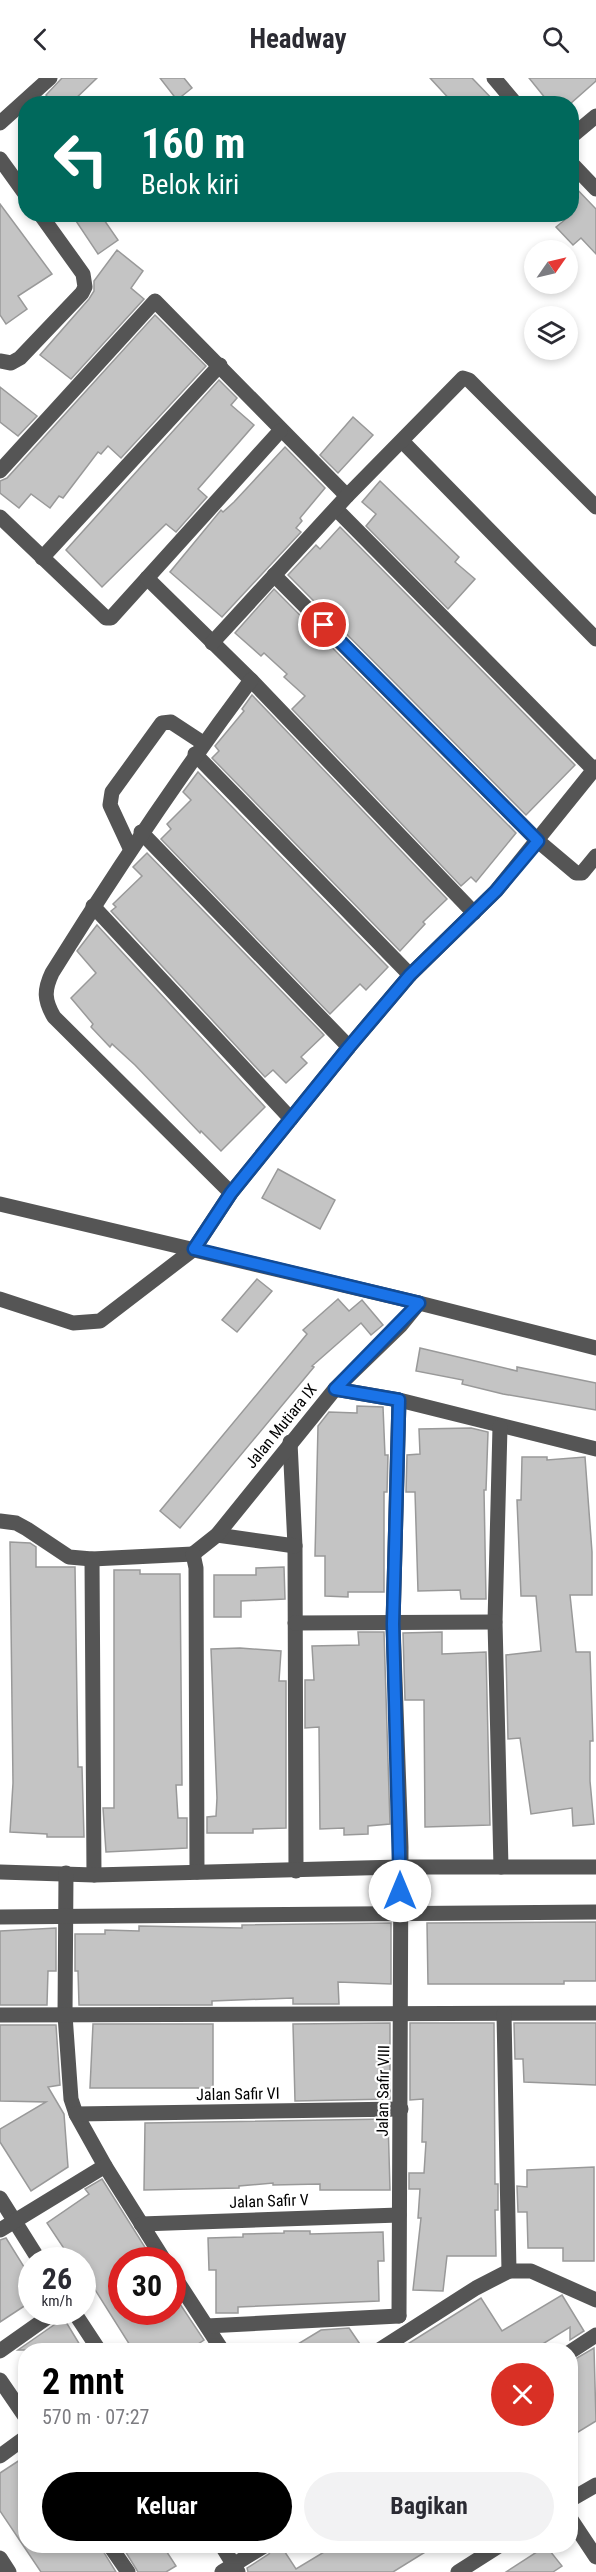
<!DOCTYPE html>
<html lang="id">
<head>
<meta charset="utf-8">
<style>
  body { margin:0; font-family:"Roboto Condensed",sans-serif; background:#f2f2f3; color:#2b2b33; height:100vh; display:flex; flex-direction:column; font-size:22px; white-space:nowrap }
  * { box-sizing:border-box; margin:0 }
  p { font-size:20px; color:#7c7c81 }
  .icon { flex:none; width:33px; height:33px; fill:none; stroke:currentColor; stroke-width:2; stroke-linecap:round; stroke-linejoin:round }
  .map { position:relative; flex:1; overflow:hidden }
  .panel { position:absolute; left:18px; top:2265px; width:560px; height:210px; display:flex; flex-direction:column; background:#fff; border-radius:24px; box-shadow:0 3px 9px #0003 }
  .panel>* { flex:none }
  .top-card { position:absolute; left:18px; top:18px; width:561px; height:126px; border-radius:24px; box-shadow:0 3px 9px #0003; background:#00695c; color:#fff; overflow:hidden }
  .needle { width:39px; rotate:56deg }
  .buttons { position:absolute; left:524px; top:162px; display:grid; gap:12px }
  .buttons a { display:grid; place-items:center; width:54px; height:54px; border-radius:50%; background:#fff; box-shadow:0 3px 9px #0003; font-size:30px }
  .speed { position:absolute; left:18px; top:2169px; display:flex; gap:12px; font-size:30px; font-weight:700; text-align:center }
  .speed>* { display:grid; place-content:center; width:78px; height:78px; border-radius:50%; background:#fff; box-shadow:0 3px 9px #0003; line-height:1 }
  .speed small { font-size:15px; font-weight:400 }
  .speed .limit { border:9px solid #d22; background:#fff; color:#111 }
  .pin { position:absolute; display:grid; place-items:center; width:51px; height:51px; color:#fff; margin:-26px; border:3px solid #fff; border-radius:50%; box-shadow:0 2px 6px #0007 }
  .me { position:absolute; width:66px; margin:-33px; rotate:0deg; stroke-linejoin:round; filter:drop-shadow(0 0 4px #0008) }
  .turn { display:flex; align-items:center; gap:21px; height:126px; padding:0 24px; font-size:27px }
  .turn .icon { width:78px; height:78px; stroke-width:2.5 }
  .turn b { display:block; font-size:42px; line-height:51px }
  .round { display:grid; place-items:center; flex:none; width:63px; height:63px; border-radius:32px; background:#f2f2f3 }
  .overview { display:flex; align-items:center; justify-content:space-between; height:102px; padding:0 24px }
  h1 { font-size:36px; font-weight:700; line-height:45px; color:#000 }
  .primary-button { display:flex; gap:12px; margin-top:auto; padding:12px 24px }
  .primary-button a { flex:1; height:69px; border-radius:36px; background:#000; color:#fff; font-size:24px; font-weight:700; line-height:69px; text-align:center }
  .primary-button a+a { background:#f2f2f3; color:#2b2b33 }
  header { display:flex; justify-content:space-between; align-items:center; height:78px; padding:0 24px; background:#fff; font-size:27px; font-weight:700 }
  .map>svg:first-child { display:block }
  .building { fill:#c4c4c4; stroke:#999; stroke-width:1.5 }
  .lines { fill:none; stroke-linecap:round; stroke-linejoin:round }
  .minor { stroke:#555; stroke-width:15 }
  .route-casing { stroke:#114b97; stroke-width:15 }
  .route { stroke:#1a73e8; stroke-width:10 }
  .labels { text-anchor:middle; dominant-baseline:central; stroke-width:4.5; stroke-linejoin:round; paint-order:stroke }
  .street-label { font-size:16px; fill:#000; stroke:#fff }
</style>
</head>
<body>
<header><svg class="icon" aria-label="back" viewBox="0 0 24 24"><path d="M15 5l-7 7 7 7"/></svg>Headway<svg class="icon" aria-label="search" viewBox="0 0 24 24"><circle cx="10" cy="10" r="6"/><path d="M15 15l6 6"/></svg></header>
<div class="map">
<svg width="596" height="2494" viewBox="0 0 596 2494">
  <rect width="100%" height="100%" fill="#fff"/>
  <g class="building">
    <polygon points="62,0 97,0 70,26 53,26 46,17"/>
    <polygon points="160,0 184,0 192,10 177,22"/>
    <polygon points="430,0 472,0 497,26 454,26"/>
    <polygon points="529,0 596,0 596,3 570,26 550,26"/>
    <polygon points="572,106 596,131 596,176 581,160 573,167 556,149 572,136"/>
    <polygon points="0,126 52,196 18,218 27,231 6,246 0,237"/>
    <polygon points="85,136 100,136 118,162 98,176 76,143"/>
    <polygon points="117,172 143,193 131,210 144,221 71,301 40,277 89,221 94,213 94,203"/>
    <polygon points="155,237 206,288 121,380 108,368 101,376 98,374 63,420 59,418 50,430 31,416 19,430 0,415 0,403 7,400"/>
    <polygon points="219,302 237,320 231,327 254,347 198,411 207,419 176,454 166,446 102,509 66,472"/>
    <polygon points="0,309 37,338 18,358 0,344"/>
    <polygon points="353,339 373,357 338,395 320,377"/>
    <polygon points="285,369 325,410 300,440 302,443 296,450 301,454 222,539 170,494 221,432 223,434 234,424"/>
    <polygon points="380,403 459,479 455,484 475,501 448,531 366,448 376,436 362,424"/>
    <polygon points="340,449 575,687 526,737 288,497 316,467 320,471"/>
    <polygon points="274,511 516,755 476,804 471,799 461,808 292,631 305,618 284,599 287,596 264,575 261,578 235,555"/>
    <polygon points="252,617 447,821 423,844 425,846 400,873 212,680 219,673 215,668 244,633 242,631"/>
    <polygon points="198,694 388,889 366,912 360,906 330,936 161,761 171,751 167,746 191,722 183,714"/>
    <polygon points="147,775 324,957 301,979 307,985 286,1005 273,992 265,999 111,833 116,829 113,826 142,798 133,789"/>
    <polygon points="97,847 265,1029 221,1073 201,1053 200,1055 135,987 112,966 110,969 91,949 93,946 71,920 96,895 77,873"/>
    <polygon points="278,1091 335,1122 320,1151 262,1120"/>
    <polygon points="257,1201 272,1213 237,1254 222,1242"/>
    <polygon points="338,1221 349,1233 362,1222 383,1247 371,1257 361,1245 312,1288 314,1289 180,1450 160,1433 307,1256 303,1252"/>
    <polygon points="420,1270 517,1293 517,1289 596,1305 596,1332 503,1316 462,1306 463,1302 416,1293"/>
    <polygon points="357,1328 383,1329 385,1377 388,1377 387,1414 384,1414 384,1514 348,1514 348,1519 325,1518 325,1478 315,1478 318,1348 329,1334 357,1335"/>
    <polygon points="471,1350 488,1354 486,1412 484,1412 486,1521 461,1521 460,1512 418,1513 415,1414 406,1414 407,1377 420,1376 419,1351"/>
    <polygon points="522,1379 547,1379 547,1382 585,1379 592,1474 592,1517 570,1517 576,1574 590,1574 593,1663 590,1663 590,1703 594,1746 573,1748 572,1730 531,1736 520,1660 508,1661 506,1577 541,1573 536,1518 521,1518 517,1422 521,1422"/>
    <polygon points="10,1464 30,1465 36,1469 36,1489 75,1489 78,1689 82,1689 84,1759 47,1759 47,1756 10,1754 13,1705"/>
    <polygon points="284,1489 285,1521 241,1523 241,1539 214,1539 214,1497 256,1497 256,1490"/>
    <polygon points="114,1492 140,1492 140,1496 180,1496 182,1707 176,1707 178,1740 187,1740 187,1770 106,1774 103,1730 114,1730"/>
    <polygon points="358,1554 384,1554 390,1746 368,1748 368,1756 344,1757 344,1750 320,1751 319,1649 305,1650 305,1602 314,1602 312,1568 359,1567"/>
    <polygon points="442,1554 442,1576 486,1574 490,1747 425,1749 424,1622 405,1622 403,1555"/>
    <polygon points="240,1570 281,1573 279,1603 286,1603 286,1750 253,1751 253,1755 207,1755 207,1739 216,1738 217,1720 211,1571"/>
    <polygon points="596,1844 596,1903 564,1903 564,1906 428,1906 427,1845"/>
    <polygon points="391,1845 391,1906 338,1904 339,1926 293,1926 293,1920 212,1923 212,1927 79,1927 78,1893 75,1893 75,1856 105,1856 105,1852 139,1853 139,1848 242,1850 242,1847"/>
    <polygon points="56,1850 56,1893 48,1893 47,1927 0,1927 0,1853"/>
    <polygon points="390,1945 390,2021 295,2023 293,1946"/>
    <polygon points="410,1945 494,1945 495,2106 498,2106 498,2132 495,2132 496,2178 447,2178 443,2213 413,2212 421,2140 418,2140 420,2111 409,2111 409,2095 424,2095 426,2064 422,2064 423,2021 410,2022"/>
    <polygon points="514,1945 596,1945 596,2007 524,2004 523,1981 515,1981"/>
    <polygon points="93,1946 213,1946 213,2010 90,2010"/>
    <polygon points="0,1947 56,1947 60,2007 48,2009 64,2036 68,2089 31,2113 0,2064 0,2051 46,2024 0,2023"/>
    <polygon points="388,2041 390,2112 320,2112 320,2106 273,2107 273,2105 239,2108 239,2110 144,2112 145,2045"/>
    <polygon points="594,2089 594,2183 563,2183 563,2170 528,2170 527,2134 518,2134 517,2108 527,2109 527,2092"/>
    <polygon points="102,2101 153,2182 122,2182 122,2234 172,2234 172,2214 204,2262 189,2272 133,2272 82,2191 82,2182 77,2182 73,2176 69,2178 47,2145 89,2116 85,2111"/>
    <polygon points="284,2153 310,2153 310,2156 383,2154 384,2183 378,2183 379,2223 238,2229 238,2235 216,2235 216,2192 209,2192 208,2160 243,2159 243,2156 284,2155"/>
    <polygon points="6,2160 24,2189 29,2185 32,2188 32,2223 0,2244 0,2162"/>
    <polygon points="562,2217 584,2253 570,2262 570,2249 533,2272 398,2272 481,2220 502,2253"/>
    <polygon points="63,2239 83,2272 18,2272 61,2242"/>
    <polygon points="349,2250 364,2272 288,2272 321,2252"/>
    <polygon points="594,2270 596,2343 570,2359 570,2284"/>
    <polygon points="26,2378 26,2468 100,2468 116,2494 41,2494 0,2433 0,2395"/>
    <polygon points="122,2468 163,2468 176,2488 166,2494 138,2494"/>
    <polygon points="274,2468 281,2468 296,2491 334,2468 435,2468 393,2494 248,2494 247,2490 269,2476"/>
    <polygon points="546,2468 562,2488 553,2494 506,2494"/>
  </g>
  <g class="lines">
    <g class="minor">
      <polyline points="494,0 516,26"/>
      <polyline points="0,45 50,0"/>
      <polyline points="572,58 596,38"/>
      <polyline points="0,81 26,117"/>
      <polyline points="572,86 596,111"/>
      <polyline points="0,283 11,285 20,280 82,215 85,209 83,196 40,136"/>
      <polyline points="402,363 596,561"/>
      <polyline points="0,393 155,223 347,418"/>
      <polyline points="336,431 594,692"/>
      <polyline points="0,439 106,540 111,540 280,353"/>
      <polyline points="42,480 220,287"/>
      <polyline points="274,497 538,763 576,795 582,795 596,778"/>
      <polyline points="147,500 251,602 474,835"/>
      <polyline points="212,565 347,418 463,300 469,302 596,429"/>
      <polyline points="195,676 410,897"/>
      <polyline points="141,754 349,969"/>
      <polyline points="130,770 110,727 112,714 162,645 171,644 203,665"/>
      <polyline points="93,828 291,1041"/>
      <path d="M231,1115L54,939C44,922 44,912 52,895C115,794 180,697 251,602"/>
      <polyline points="0,1126 419,1225 596,1270"/>
      <polyline points="0,1221 73,1245 100,1243 194,1171 231,1115 349,969 410,897 496,813 596,689"/>
      <polyline points="335,1311 399,1322 596,1371"/>
      <polyline points="399,1322 393,1546 401,1769 399,2238"/>
      <polyline points="500,1349 495,1544 501,1789"/>
      <polyline points="290,1364 295,1468 296,1793"/>
      <polyline points="0,1443 16,1445 27,1451 69,1479 92,1481 193,1476"/>
      <polyline points="217,1457 295,1468"/>
      <polyline points="193,1476 217,1457 335,1311 401,1247 419,1225"/>
      <polyline points="193,1476 196,1490 197,1794"/>
      <polyline points="92,1481 94,1797"/>
      <polyline points="295,1545 495,1544"/>
      <polyline points="0,1794 94,1797 400,1789 596,1789"/>
      <polyline points="66,1795 65,1937 71,2021 76,2036 105,2088 164,2182"/>
      <polyline points="0,1839 596,1834"/>
      <polyline points="0,1937 596,1935"/>
      <polyline points="76,2036 401,2031"/>
      <polyline points="0,2120 39,2182"/>
      <polyline points="141,2146 399,2137"/>
      <polyline points="0,2152 105,2088"/>
      <polyline points="509,2193 531,2193 596,2222"/>
      <polyline points="172,2195 222,2272"/>
      <polyline points="74,2234 99,2272"/>
      <polyline points="207,2248 399,2238"/>
      <polyline points="379,2272 476,2210 509,2193 504,1936"/>
      <polyline points="0,2273 55,2234"/>
      <polyline points="570,2274 596,2257"/>
      <polyline points="0,2302 26,2340"/>
      <polyline points="0,2378 26,2359"/>
      <polyline points="570,2422 596,2407"/>
      <polyline points="570,2440 596,2479"/>
      <polyline points="110,2468 128,2494"/>
      <polyline points="222,2468 238,2494"/>
      <polyline points="0,2480 9,2494"/>
      <polyline points="222,2494 264,2468"/>
      <polyline points="458,2494 499,2468"/>
    </g>
  </g>
  <g class="lines">
    <g class="route-casing">
      <polyline id="route" points="324,547 538,763 496,813 410,897 349,969 231,1115 194,1171 419,1225 335,1311 399,1322 393,1546 400,1813"/>
    </g>
    <use href="#route" class="route"/>
  </g>
  <g class="labels">
    <g class="street-label">
      <text transform="translate(281 1348) rotate(-51)">Jalan Mutiara IX</text>
      <text transform="translate(383 2013) rotate(-89)">Jalan Safir VIII</text>
      <text transform="translate(238 2016) rotate(-1)">Jalan Safir VI</text>
      <text transform="translate(269 2123) rotate(-2)">Jalan Safir V</text>
    </g>
  </g>
</svg>
<div class="buttons">
<a><svg class="needle" viewBox="-14 -14 28 28"><path d="M0-13l5 13h-10z" fill="#e53935"/><path d="M0 13l5-13h-10z" fill="#7c7c81"/></svg></a>
<a><svg class="icon" aria-label="layers" viewBox="0 0 24 24"><path d="M12 4l9 5-9 5-9-5zM3 14l9 5 9-5"/></svg></a>
</div>
<div class="speed"><div>26<small>km/h</small></div><div class="limit">30</div></div>
<div class="pin" style="left:324px;top:547px;background:#d93025"><svg class="icon" aria-label="arrive" viewBox="0 0 24 24"><path d="M6 21V4h12l-3 4 3 4H6"/></svg></div>
<svg class="me" style="left:400px;top:1813px" viewBox="-20 -20 40 40"><circle r="19" fill="#fff"/><path d="M0-13L10 11 0 6-10 11z" fill="#1a73e8"/></svg>
<div class="top-card">
<div class="turn"><svg class="icon" aria-label="left" viewBox="0 0 24 24"><path d="M17 20v-9H6M10 6l-5 5 5 5"/></svg><div><b>160 m</b>Belok kiri</div></div>
</div>
<section class="panel">
<div class="overview"><div><h1>2 mnt</h1><p>570 m · 07:27</p></div><a class="round" style="background:#d93025;color:#fff"><svg class="icon" aria-label="close" viewBox="0 0 24 24"><path d="M6 6l12 12M18 6L6 18"/></svg></a></div>
<div class="primary-button"><a>Keluar</a><a>Bagikan</a></div>
</section>
</div>
</body>
</html>
